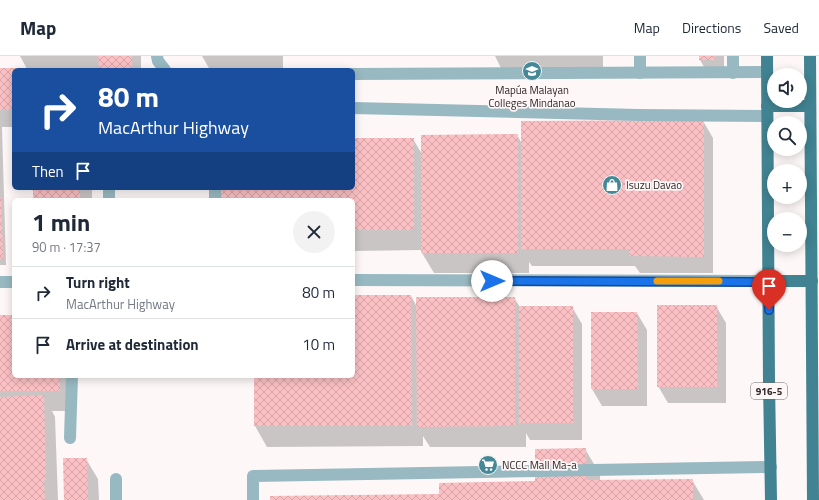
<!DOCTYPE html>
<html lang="en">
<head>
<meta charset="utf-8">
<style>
  body { margin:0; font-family:"Titillium Web",sans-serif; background:#f2f2f3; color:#1f2937; height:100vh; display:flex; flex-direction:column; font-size:15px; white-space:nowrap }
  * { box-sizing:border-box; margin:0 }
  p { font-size:13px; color:#747a83 }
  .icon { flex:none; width:22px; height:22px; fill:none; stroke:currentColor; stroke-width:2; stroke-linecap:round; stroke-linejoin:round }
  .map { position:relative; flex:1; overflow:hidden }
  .side { position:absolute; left:12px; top:142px; width:343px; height:180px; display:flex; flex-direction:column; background:#fff; border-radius:6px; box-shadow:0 2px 10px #0003 }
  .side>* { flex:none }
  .guide { position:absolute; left:12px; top:12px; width:343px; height:122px; border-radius:6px; box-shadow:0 2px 10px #0003; background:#1a4fa0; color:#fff; overflow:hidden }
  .controls { position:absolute; left:767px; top:12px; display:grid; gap:8px }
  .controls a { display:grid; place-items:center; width:40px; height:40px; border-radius:50%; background:#fff; box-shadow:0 2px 10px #0003; font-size:20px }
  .pin { position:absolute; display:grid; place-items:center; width:34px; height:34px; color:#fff; margin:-41px -17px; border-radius:50% 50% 50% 0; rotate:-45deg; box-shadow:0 0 4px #0007 }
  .pin .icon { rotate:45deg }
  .me { position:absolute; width:44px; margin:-22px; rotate:90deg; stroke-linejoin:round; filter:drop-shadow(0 0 3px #0008) }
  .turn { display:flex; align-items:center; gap:14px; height:84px; padding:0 20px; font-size:18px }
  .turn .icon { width:52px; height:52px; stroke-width:2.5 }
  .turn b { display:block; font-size:28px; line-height:34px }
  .then { display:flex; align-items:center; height:38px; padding:0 20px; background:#0003; gap:8px; font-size:15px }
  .round { display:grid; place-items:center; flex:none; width:42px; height:42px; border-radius:21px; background:#f2f2f3 }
  .overview { display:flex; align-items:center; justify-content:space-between; height:68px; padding:0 20px }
  h1 { font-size:24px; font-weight:700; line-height:30px }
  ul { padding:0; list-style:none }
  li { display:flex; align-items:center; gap:12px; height:52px; padding:0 20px; border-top:1px solid #e0e1e3 }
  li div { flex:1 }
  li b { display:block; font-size:15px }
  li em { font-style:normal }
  header { display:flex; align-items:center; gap:24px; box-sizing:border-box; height:56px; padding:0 20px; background:#fff; border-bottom:1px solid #e0e1e3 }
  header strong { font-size:19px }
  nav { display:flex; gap:22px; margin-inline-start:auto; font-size:14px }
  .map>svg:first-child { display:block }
  .shadow { fill:#0003 }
  .building { fill:url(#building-cross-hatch) }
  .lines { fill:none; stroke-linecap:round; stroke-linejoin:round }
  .service { stroke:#98b9c1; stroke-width:12 }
  .primary { stroke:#418392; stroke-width:12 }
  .route-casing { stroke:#114b97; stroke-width:10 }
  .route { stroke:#1a73e8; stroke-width:7 }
  .slow { stroke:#f59e0b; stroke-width:7 }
  .labels { text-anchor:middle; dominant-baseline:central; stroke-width:3.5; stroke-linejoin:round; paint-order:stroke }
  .shield { fill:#fdf7f7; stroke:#6f6667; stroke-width:1 }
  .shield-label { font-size:10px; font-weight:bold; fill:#322829 }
  .poi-label { font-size:11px; fill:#322829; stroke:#fdf7f7; text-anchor:start }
</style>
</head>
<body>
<header>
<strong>Map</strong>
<nav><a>Map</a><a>Directions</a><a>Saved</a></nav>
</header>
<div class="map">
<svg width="819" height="444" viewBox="0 0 819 444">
  <defs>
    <pattern id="building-cross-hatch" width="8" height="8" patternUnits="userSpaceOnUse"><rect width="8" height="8" fill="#fac0c3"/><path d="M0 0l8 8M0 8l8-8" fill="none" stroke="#d7a5a8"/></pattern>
  </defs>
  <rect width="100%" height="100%" fill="#fdf7f7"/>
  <g class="shadow">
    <polygon points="20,0 141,0 141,14 14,14 14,71 2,71 6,209 0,209 0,13 27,13"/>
    <polygon points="202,0 283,0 283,14 210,14"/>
    <polygon points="495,0 603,0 603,14 502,14"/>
    <polygon points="700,0 724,0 724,21 710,21 700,4"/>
    <polygon points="703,65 713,82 713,217 640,217 635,210 532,210 529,206 529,217 434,217 422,197 422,194 353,195 353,83 413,83 422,98 517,79 522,88"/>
    <rect x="34" y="132" width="58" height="12"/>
    <polygon points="353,240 411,240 417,251 514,242 520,251 572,251 582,268 582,384 530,384 526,377 526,391 430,391 423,380 423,390 267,391 255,370 255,320 353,320"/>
    <polygon points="716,250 726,267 726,347 668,347 658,330"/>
    <polygon points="592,257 637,257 647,274 647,350 602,350 592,333"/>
    <polygon points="0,260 14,260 14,320 72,320 72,355 52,355 55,361 58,444 0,444"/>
    <polygon points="585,393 600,418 600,425 692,424 704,444 271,444 440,439 536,426"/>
    <polygon points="86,403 98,423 99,444 65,444"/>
  </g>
  <g class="building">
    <polygon points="98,0 132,0 132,14 99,14"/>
    <rect x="699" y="0" width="16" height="4"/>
    <polygon points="0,12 84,12 84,14 14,14 14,54 0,54"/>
    <polygon points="704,64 704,201 629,200 629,193 521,193 521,65"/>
    <polygon points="518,78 518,197 421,197 421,79"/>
    <polygon points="353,82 414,82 414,174 353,174 353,144 220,144 220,132 353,132"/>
    <rect x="33" y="132" width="47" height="12"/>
    <polygon points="0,142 1,142 3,203 0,203"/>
    <polygon points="353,239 411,239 412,370 254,370 254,320 353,320"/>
    <polygon points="416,241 515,241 515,370 417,371"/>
    <rect x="657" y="249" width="60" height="82"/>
    <rect x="519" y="250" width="54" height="117"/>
    <polygon points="591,256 637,256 638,333 591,333"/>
    <polygon points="0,259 14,259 14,320 60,320 60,335 0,335"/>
    <polygon points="44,339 46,424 44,424 45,444 0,444 0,341"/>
    <polygon points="586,392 587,424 693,423 693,444 270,444 270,440 439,438 439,427 535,425 535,393"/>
    <polygon points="63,402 87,402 88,444 64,444"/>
  </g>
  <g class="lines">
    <g class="service">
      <polyline points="157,0 158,5 165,14"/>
      <polyline points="640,17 640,0"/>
      <polyline points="733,17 733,0"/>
      <polyline points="353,18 767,16"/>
      <polyline points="353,52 639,59 767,60"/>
      <polyline points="109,132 109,144"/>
      <polyline points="215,144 215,132"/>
      <polyline points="353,224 769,225"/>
      <polyline points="0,226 14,226"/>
      <polyline points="70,382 72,320"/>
      <polyline points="116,423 116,444"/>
      <polyline points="253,444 253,420 771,411"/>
    </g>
    <g class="primary">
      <polyline points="767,0 769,327 771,444"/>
      <polyline points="810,0 813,444"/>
      <polyline points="767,50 810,50"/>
      <polyline points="769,225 812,225"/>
    </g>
  </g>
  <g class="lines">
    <g class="route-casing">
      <polyline id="route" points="492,225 768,226 769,254"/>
    </g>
    <use href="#route" class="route"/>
    <polyline class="slow" points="657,225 719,225"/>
  </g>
  <defs>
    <g id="university-disc" transform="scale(1)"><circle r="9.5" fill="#458998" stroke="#fdf7f7"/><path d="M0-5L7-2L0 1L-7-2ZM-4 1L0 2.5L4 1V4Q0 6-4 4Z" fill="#fff"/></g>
    <g id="shop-disc" transform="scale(1)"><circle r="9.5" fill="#458998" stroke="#fdf7f7"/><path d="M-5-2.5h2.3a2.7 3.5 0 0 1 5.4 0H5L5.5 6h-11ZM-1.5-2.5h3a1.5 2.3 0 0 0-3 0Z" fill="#fff"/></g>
    <g id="supermarket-disc" transform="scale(1)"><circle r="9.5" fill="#458998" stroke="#fdf7f7"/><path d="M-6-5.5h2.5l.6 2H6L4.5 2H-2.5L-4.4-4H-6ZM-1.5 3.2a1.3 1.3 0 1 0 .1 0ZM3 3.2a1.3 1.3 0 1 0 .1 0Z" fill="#fff"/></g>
  </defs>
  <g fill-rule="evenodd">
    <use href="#university-disc" x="532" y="15"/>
    <use href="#shop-disc" x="612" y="129"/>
    <use href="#supermarket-disc" x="488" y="409"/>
  </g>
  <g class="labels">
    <rect class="shield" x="751" y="327" width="36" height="16" rx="3"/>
    <g class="shield-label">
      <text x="769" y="335">916-5</text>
    </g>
    <g class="poi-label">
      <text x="532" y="34" text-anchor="middle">Mapúa Malayan<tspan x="532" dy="13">Colleges Mindanao</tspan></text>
      <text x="626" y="129">Isuzu Davao</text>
      <text x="502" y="409">NCCC Mall Ma-a</text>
    </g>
  </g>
</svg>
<div class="controls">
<a><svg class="icon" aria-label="sound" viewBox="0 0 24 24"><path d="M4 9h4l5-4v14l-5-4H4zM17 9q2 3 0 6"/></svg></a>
<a><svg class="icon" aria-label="search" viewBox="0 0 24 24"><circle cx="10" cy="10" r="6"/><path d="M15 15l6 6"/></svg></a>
<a>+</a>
<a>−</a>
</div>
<div class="pin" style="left:769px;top:254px;background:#d93025"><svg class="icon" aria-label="arrive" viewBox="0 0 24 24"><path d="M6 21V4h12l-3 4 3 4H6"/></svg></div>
<svg class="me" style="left:492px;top:225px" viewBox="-20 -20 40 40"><circle r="19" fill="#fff"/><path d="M0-13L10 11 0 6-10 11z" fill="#1a73e8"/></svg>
<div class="guide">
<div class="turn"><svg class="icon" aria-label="right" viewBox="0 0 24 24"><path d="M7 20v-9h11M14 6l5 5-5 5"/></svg><div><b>80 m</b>MacArthur Highway</div></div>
<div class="then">Then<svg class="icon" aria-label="arrive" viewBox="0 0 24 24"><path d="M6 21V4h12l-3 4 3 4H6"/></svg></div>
</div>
<section class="side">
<div class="overview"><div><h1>1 min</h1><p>90 m · 17:37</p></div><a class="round"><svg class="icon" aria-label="close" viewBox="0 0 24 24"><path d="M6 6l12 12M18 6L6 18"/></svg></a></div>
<ul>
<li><svg class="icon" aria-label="right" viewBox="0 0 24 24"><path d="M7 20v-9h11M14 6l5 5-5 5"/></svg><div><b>Turn right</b><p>MacArthur Highway</p></div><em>80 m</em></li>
<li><svg class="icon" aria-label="arrive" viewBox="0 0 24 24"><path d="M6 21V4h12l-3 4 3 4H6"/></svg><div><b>Arrive at destination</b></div><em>10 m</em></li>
</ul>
</section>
</div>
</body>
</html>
